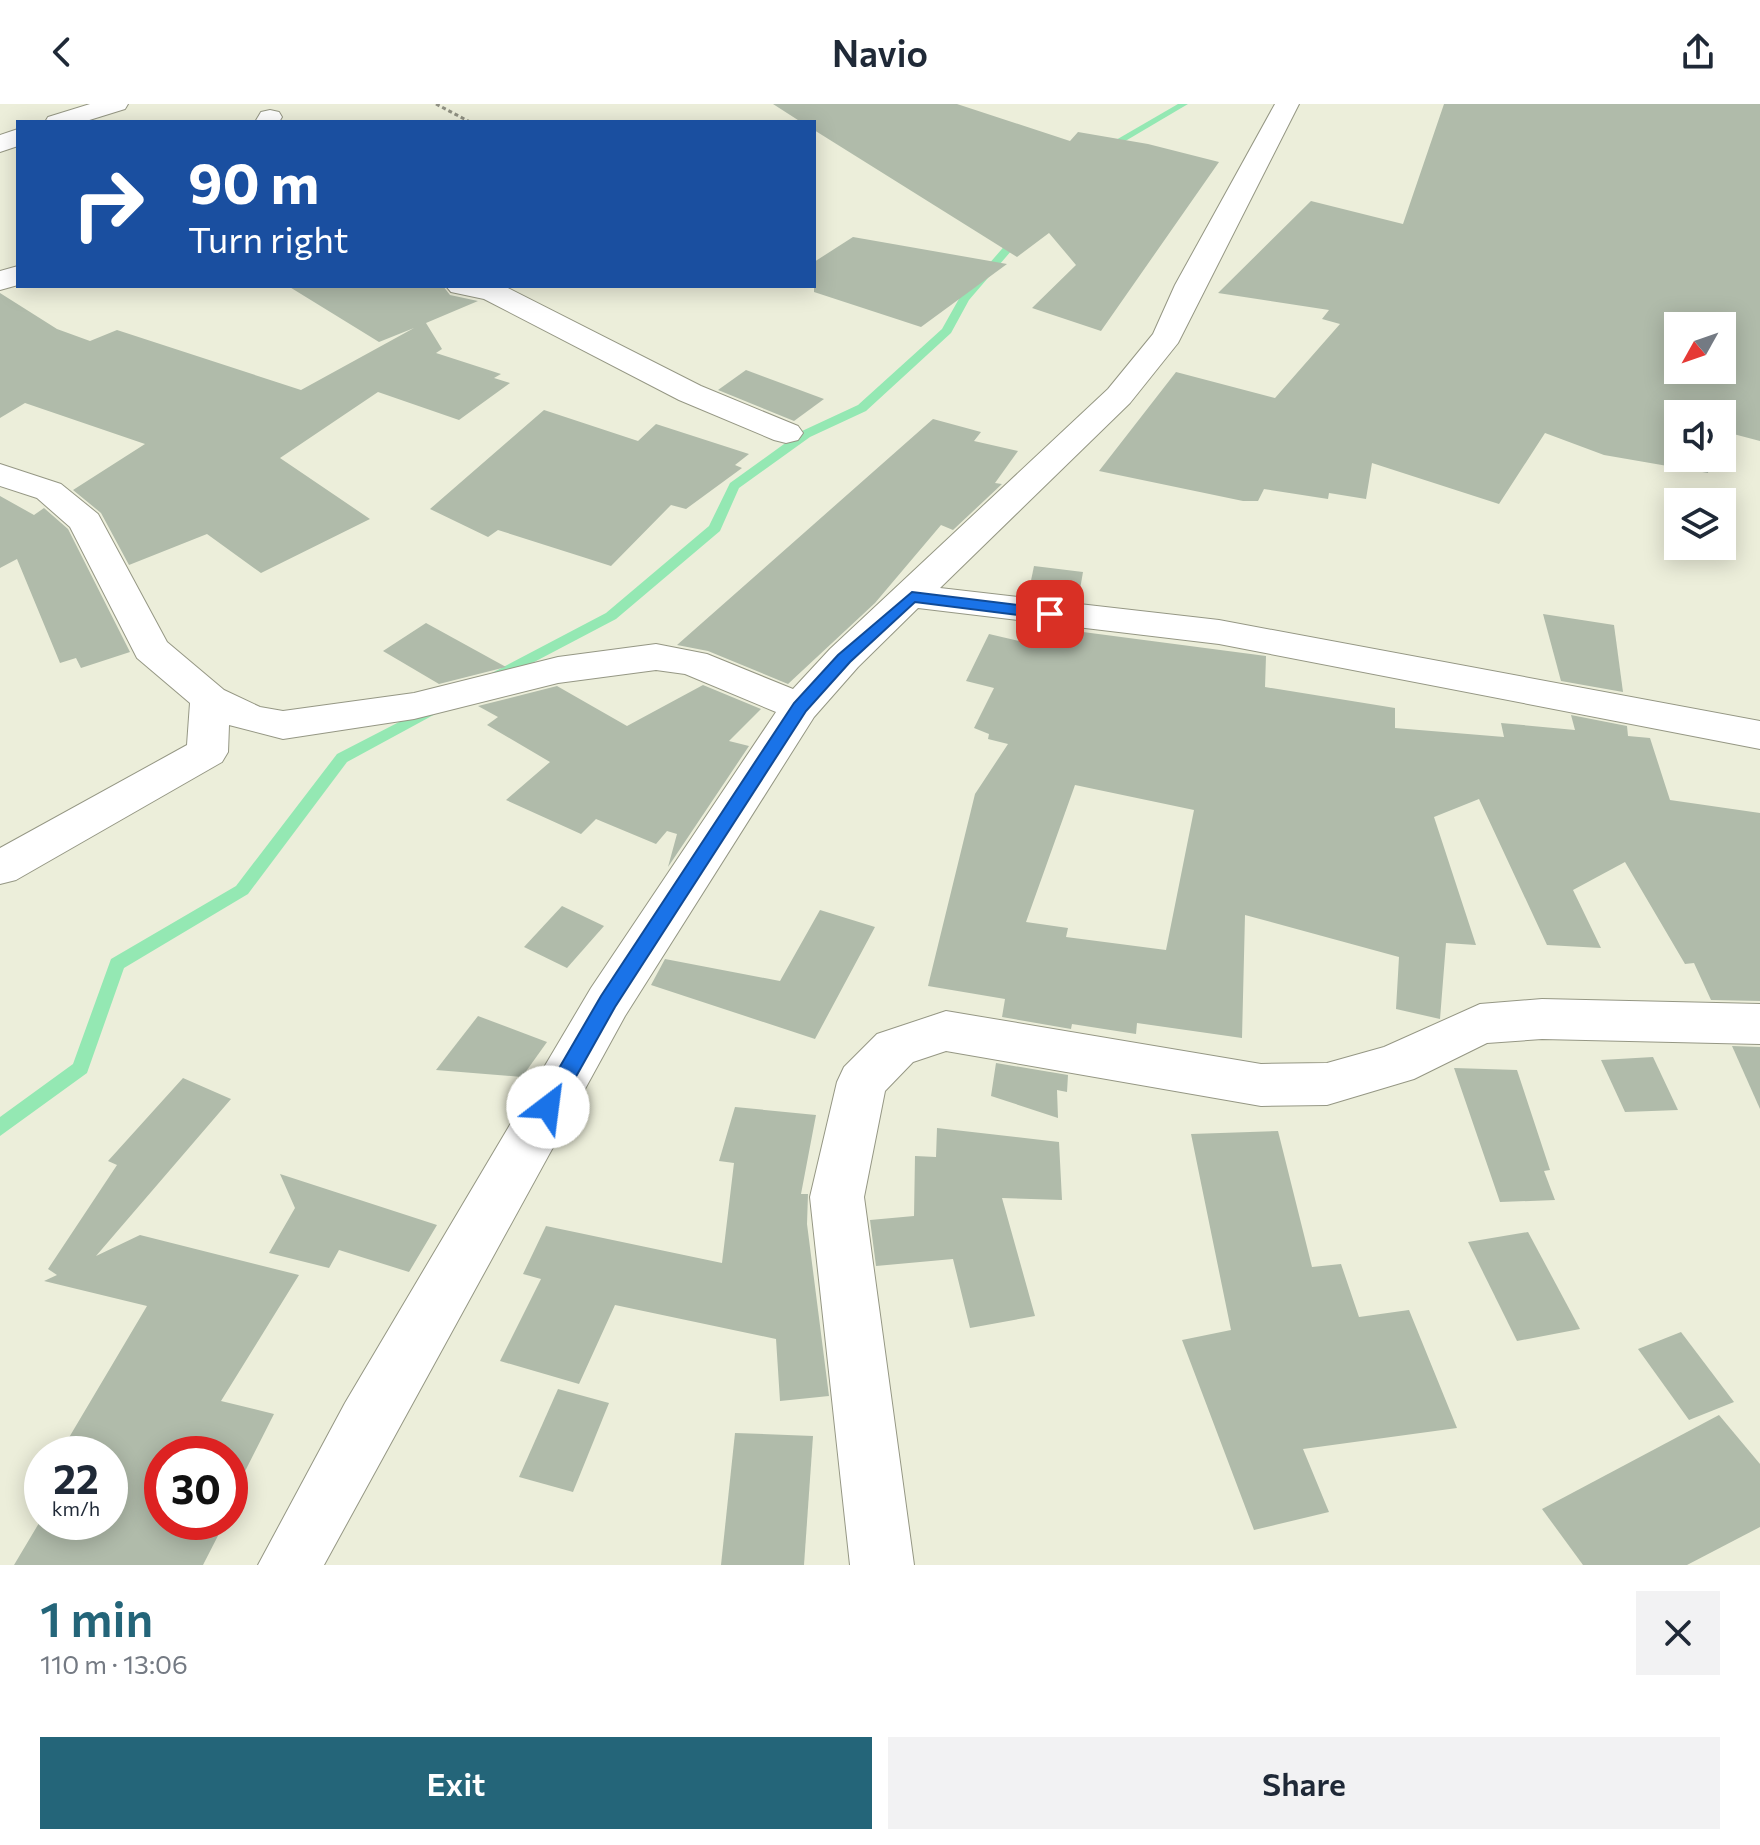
<!DOCTYPE html>
<html lang="en">
<head>
<meta charset="utf-8">
<style>
  body { margin:0; font-family:Commissioner,sans-serif; background:#f2f2f3; color:#1f2937; height:100vh; display:flex; flex-direction:column; font-size:30px; white-space:nowrap }
  * { box-sizing:border-box; margin:0 }
  p { font-size:26px; color:#747a83 }
  .icon { flex:none; width:44px; height:44px; fill:none; stroke:currentColor; stroke-width:2; stroke-linecap:round; stroke-linejoin:round }
  .map { position:relative; height:1461px; overflow:hidden }
  .details { display:flex; flex-direction:column; background:#fff; flex:1 }
  .details>* { flex:none }
  .hud { position:absolute; left:16px; top:16px; width:800px; height:168px; border-radius:0px; box-shadow:0 4px 20px #0003; background:#1a4fa0; color:#fff; overflow:hidden }
  .needle { width:52px; rotate:230deg }
  .controls { position:absolute; left:1664px; top:208px; display:grid; gap:16px }
  .controls a { display:grid; place-items:center; width:72px; height:72px; border-radius:0px; background:#fff; box-shadow:0 4px 20px #0003; font-size:40px }
  .speed { position:absolute; left:24px; top:1332px; display:flex; gap:16px; font-size:40px; font-weight:700; text-align:center }
  .speed>* { display:grid; place-content:center; width:104px; height:104px; border-radius:50%; background:#fff; box-shadow:0 4px 20px #0003; line-height:1 }
  .speed small { font-size:20px; font-weight:400 }
  .speed .limit { border:12px solid #d22; background:#fff; color:#111 }
  .pin { position:absolute; display:grid; place-items:center; width:68px; height:68px; color:#fff; margin:-34px; border-radius:16px; box-shadow:0 4px 12px #0006 }
  .me { position:absolute; width:88px; margin:-44px; rotate:30deg; stroke-linejoin:round; filter:drop-shadow(0 0 6px #0008) }
  .turn { display:flex; align-items:center; gap:28px; height:168px; padding:0 40px; font-size:36px }
  .turn .icon { width:104px; height:104px; stroke-width:2.5 }
  .turn b { display:block; font-size:56px; line-height:68px }
  .round { display:grid; place-items:center; flex:none; width:84px; height:84px; border-radius:0px; background:#f2f2f3 }
  .overview { display:flex; align-items:center; justify-content:space-between; height:136px; padding:0 40px }
  h1 { font-size:48px; font-weight:600; line-height:60px; color:#246579 }
  .button { display:flex; gap:16px; margin-top:auto; padding:16px 40px }
  .button a { flex:1; height:92px; border-radius:0px; background:#246579; color:#fff; font-size:32px; font-weight:600; line-height:92px; text-align:center }
  .button a+a { background:#f2f2f3; color:#1f2937 }
  header { display:flex; justify-content:space-between; align-items:center; height:104px; padding:0 40px; background:#fff; font-size:36px; font-weight:600 }
  .map>svg:first-child { display:block }
  .lines { fill:none; stroke-linecap:round; stroke-linejoin:round }
  .stream { fill:#94e8b3; fill-rule:evenodd }
  .building { fill:#b0bbaa; fill-rule:evenodd }
  .minor-casing { stroke:#959784; stroke-width:2 }
  .path { stroke:#909183; stroke-width:3; stroke-dasharray:4 3; stroke-linecap:butt }
  .minor { fill:#fff; fill-rule:evenodd }
  .route { fill:#1a73e8; stroke:#114b97; stroke-width:2 }
</style>
</head>
<body>
<header><svg class="icon" aria-label="back" viewBox="0 0 24 24"><path d="M15 5l-7 7 7 7"/></svg>Navio<svg class="icon" aria-label="share" viewBox="0 0 24 24"><path d="M12 15V3M7 8l5-5 5 5M5 13v7h14v-7"/></svg></header>
<div class="map">
<svg width="1760" height="1461" viewBox="0 0 1760 1461">
  <rect width="100%" height="100%" fill="#eceeda"/>
  <g class="lines">
    <g class="stream">
      <polygon points="1178,0 1188,0 1105,49 1097,47"/>
      <polygon points="1015,130 1024,132 969,196 951,229 866,307 810,333 739,384 720,427 616,515 498,577 488,577 486,574 488,571 606,509 709,422 730,379 802,327 858,301 942,225 960,193"/>
      <polygon points="434,600 441,605 439,608 347,658 248,790 124,864 87,969 0,1032 0,1013 73,960 111,855 236,782 337,650"/>
    </g>
  </g>
  <g class="building">
    <polygon points="773,0 957,0 1070,37 1078,28 1148,40 1219,58 1101,227 1032,204 1076,161 1049,129 1017,153 814,26 814,18 801,18"/>
    <path d="M1444,0H1760V337L1722,327V310H1678V354H1721V361L1709,358L1708,369L1604,351L1545,329L1499,400L1372,359L1366,395L1329,389L1328,395L1264,385L1258,397H1243L1099,367L1176,268L1275,294L1340,220L1322,215L1329,206L1218,189L1311,97L1403,120ZM1678,222H1722V266H1678Z"/>
    <polygon points="853,133 1007,160 921,223 814,188 814,158"/>
    <polygon points="288,182 443,182 450,191 478,197 426,219 442,245 436,249 501,270 494,274 510,279 459,316 378,288 280,354 370,415 261,469 207,430 129,461 101,409 73,386 145,340 25,299 0,314 0,189 57,225 90,237 117,226 301,286 414,224 379,238"/>
    <polygon points="746,266 824,295 794,317 718,286"/>
    <polygon points="544,306 638,337 656,320 749,350 735,361 742,364 686,405 671,401 611,462 498,426 488,433 430,405"/>
    <polygon points="933,315 981,328 974,337 1018,347 995,379 1002,380 953,426 941,421 875,499 788,580 708,547 677,541"/>
    <polygon points="0,392 34,411 44,404 68,425 130,548 81,564 76,554 60,559 17,455 0,464"/>
    <polygon points="1034,462 1083,468 1078,497 1028,491"/>
    <polygon points="1543,510 1614,521 1623,588 1561,577"/>
    <polygon points="426,519 506,563 439,580 383,547"/>
    <path d="M1022,520L1266,552L1265,583L1395,604V624L1504,633L1501,619L1575,626L1571,611L1627,622L1628,632L1650,634L1670,696L1760,709V897L1711,896L1694,859L1685,860L1625,758L1573,786L1601,844L1547,841L1479,695L1434,713L1476,841L1446,839L1440,915L1396,905L1399,853L1245,811L1242,934L1137,919L1136,930L1072,920L1071,925L1002,913L1005,895L928,882L975,690L1008,640L988,635L989,630L974,624L994,584L966,577L989,530L1019,537ZM1075,681L1194,706L1166,846L1066,833L1068,824L1026,818Z"/>
    <polygon points="703,581 761,605 729,637 749,642 668,763 677,730 667,727 656,740 596,715 581,730 506,696 550,658 487,621 498,613 478,602 557,582 627,622"/>
    <polygon points="562,802 604,822 567,864 524,843"/>
    <polygon points="820,806 875,823 815,935 651,881 665,855 780,877"/>
    <polygon points="478,912 547,938 522,973 436,966"/>
    <polygon points="1732,942 1760,943 1760,1005"/>
    <polygon points="1653,953 1678,1006 1625,1008 1601,956"/>
    <polygon points="996,959 1068,971 1067,988 1057,986 1058,1014 991,992"/>
    <polygon points="1454,964 1517,966 1550,1066 1544,1067 1555,1096 1500,1098"/>
    <polygon points="183,974 231,995 96,1152 140,1131 299,1171 221,1297 274,1310 230,1397 230,1350 162,1350 162,1418 225,1418 203,1461 14,1461 42,1414 42,1418 110,1418 110,1350 61,1347 147,1202 44,1177 57,1171 48,1165 117,1061 108,1057"/>
    <polygon points="735,1003 816,1011 801,1090 808,1090 807,1120 829,1292 780,1297 776,1235 615,1201 579,1280 500,1257 541,1175 523,1170 546,1122 722,1159 734,1059 719,1057"/>
    <polygon points="937,1024 1059,1038 1062,1096 1002,1094 1035,1212 970,1224 953,1155 876,1162 870,1116 914,1112 915,1052 936,1053"/>
    <polygon points="1278,1027 1312,1163 1341,1160 1359,1213 1409,1206 1457,1324 1303,1345 1329,1408 1254,1426 1182,1236 1231,1226 1191,1030"/>
    <polygon points="280,1070 437,1121 409,1168 339,1146 329,1164 269,1149 295,1104"/>
    <polygon points="1528,1128 1580,1225 1517,1237 1468,1138"/>
    <polygon points="1681,1228 1734,1298 1689,1316 1638,1245"/>
    <polygon points="558,1285 609,1299 573,1388 519,1373"/>
    <polygon points="1719,1311 1760,1360 1760,1423 1687,1461 1583,1461 1542,1405"/>
    <polygon points="735,1329 813,1332 804,1461 721,1461"/>
  </g>
  <g class="lines">
    <g class="minor-casing">
      <g id="minor">
        <polygon points="90,0 128,0 125,5 83,18 45,18 48,13"/>
        <polygon points="1275,0 1299,0 1178,239 1130,299 940,484 1219,516 1760,617 1760,645 1219,540 918,504 858,563 814,613 625,912 324,1461 258,1461 345,1299 591,884 776,608 685,570 656,566 558,579 414,615 283,635 229,621 228,648 222,658 16,776 0,780 0,744 187,641 190,599 137,554 70,423 37,394 0,382 0,360 61,380 98,410 167,538 224,586 260,603 283,607 414,589 558,553 656,540 707,550 793,585 830,545 1108,285 1153,230 1175,181"/>
        <polygon points="270,6 279,8 282,13 279,18 255,18 261,8"/>
        <polygon points="18,25 18,42 0,48 0,31"/>
        <polygon points="18,162 18,181 0,186 0,167"/>
        <polygon points="446,182 504,182 701,282 798,322 803,329 798,336 786,339 774,336 679,296 484,195 451,188"/>
        <polygon points="1542,895 1760,900 1760,940 1542,935 1487,939 1414,975 1327,1001 1261,1002 946,947 913,958 885,987 864,1093 914,1461 850,1461 810,1093 837,978 844,963 877,930 946,907 1261,960 1327,959 1384,943 1480,900"/>
      </g>
    </g>
    <polyline class="path" points="436,0 470,18"/>
    <use href="#minor" class="minor"/>
  </g>
  <polygon class="route" points="912,488 1050,505 1057,510 1050,515 915,498 850,558 806,607 615,903 555,1010 540,1010 537,1003 540,997 601,892 794,599 838,551"/>
</svg>
<div class="controls">
<a><svg class="needle" viewBox="-14 -14 28 28"><path d="M0-13l5 13h-10z" fill="#e53935"/><path d="M0 13l5-13h-10z" fill="#747a83"/></svg></a>
<a><svg class="icon" aria-label="sound" viewBox="0 0 24 24"><path d="M4 9h4l5-4v14l-5-4H4zM17 9q2 3 0 6"/></svg></a>
<a><svg class="icon" aria-label="layers" viewBox="0 0 24 24"><path d="M12 4l9 5-9 5-9-5zM3 14l9 5 9-5"/></svg></a>
</div>
<div class="speed"><div>22<small>km/h</small></div><div class="limit">30</div></div>
<div class="pin" style="left:1050px;top:510px;background:#d93025"><svg class="icon" aria-label="arrive" viewBox="0 0 24 24"><path d="M6 21V4h12l-3 4 3 4H6"/></svg></div>
<svg class="me" style="left:548px;top:1003px" viewBox="-20 -20 40 40"><circle r="19" fill="#fff"/><path d="M0-13L10 11 0 6-10 11z" fill="#1a73e8"/></svg>
<div class="hud">
<div class="turn"><svg class="icon" aria-label="right" viewBox="0 0 24 24"><path d="M7 20v-9h11M14 6l5 5-5 5"/></svg><div><b>90 m</b>Turn right</div></div>
</div>
</div>
<section class="details">
<div class="overview"><div><h1>1 min</h1><p>110 m · 13:06</p></div><a class="round"><svg class="icon" aria-label="close" viewBox="0 0 24 24"><path d="M6 6l12 12M18 6L6 18"/></svg></a></div>
<div class="button"><a>Exit</a><a>Share</a></div>
</section>
</body>
</html>
